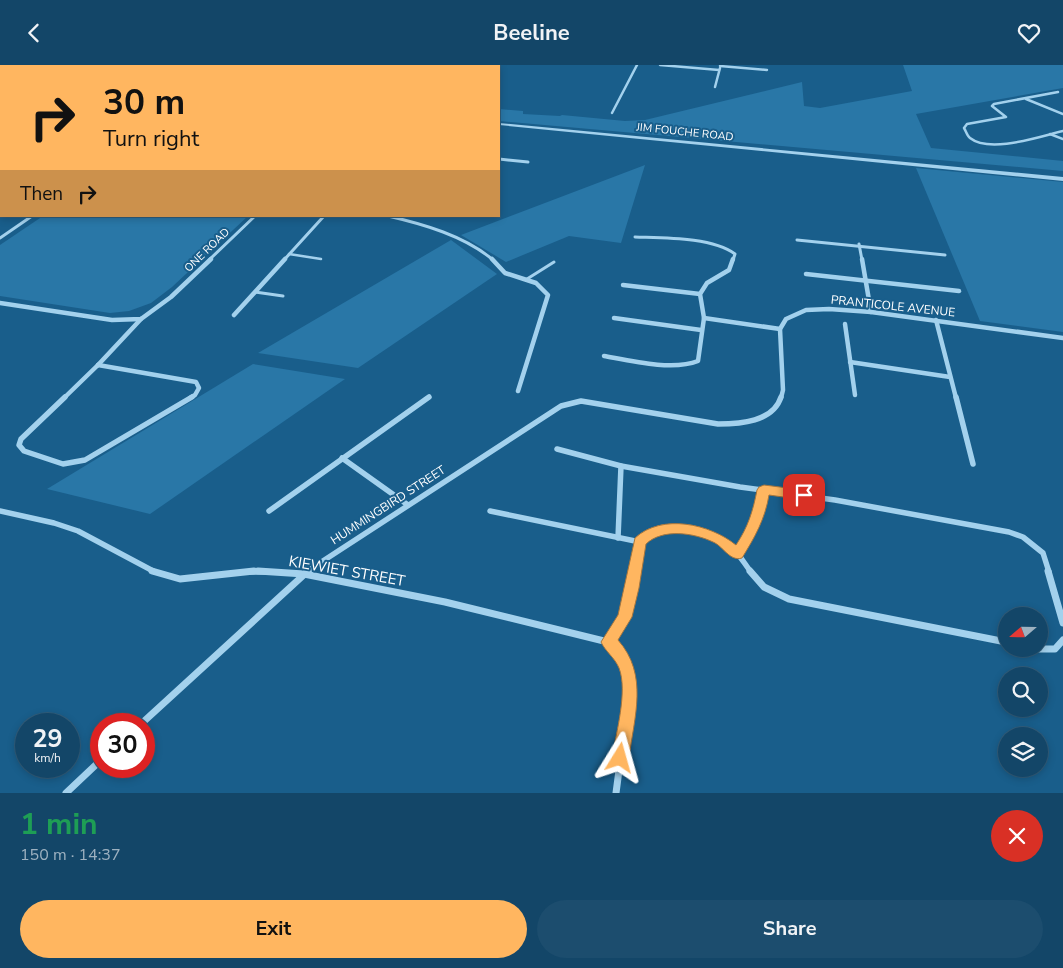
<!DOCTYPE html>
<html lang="en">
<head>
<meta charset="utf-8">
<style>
  body { margin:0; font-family:"Nunito Sans",sans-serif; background:#1c4d6e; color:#f1f3f6; height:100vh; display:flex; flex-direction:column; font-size:19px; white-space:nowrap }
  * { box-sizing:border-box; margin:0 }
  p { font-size:16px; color:#9db1c0 }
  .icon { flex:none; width:28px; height:28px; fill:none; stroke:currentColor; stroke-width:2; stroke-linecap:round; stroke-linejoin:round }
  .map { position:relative; height:728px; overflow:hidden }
  .side { display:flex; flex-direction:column; background:#134668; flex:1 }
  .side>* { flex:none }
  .hud { position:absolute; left:0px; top:0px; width:500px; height:152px; box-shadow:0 2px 8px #0003,0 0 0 1px #325e7c; background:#ffb660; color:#111; overflow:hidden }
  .needle { width:32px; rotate:250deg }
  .fabs { position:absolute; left:998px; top:542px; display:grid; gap:10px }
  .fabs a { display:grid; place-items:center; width:50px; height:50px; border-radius:50%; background:#134668; box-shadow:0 2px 8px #0003,0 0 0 1px #325e7c; font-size:25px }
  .speed { position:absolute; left:15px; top:648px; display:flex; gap:10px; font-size:25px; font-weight:700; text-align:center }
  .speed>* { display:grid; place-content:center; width:65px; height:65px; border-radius:50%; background:#134668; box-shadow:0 2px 8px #0003,0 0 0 1px #325e7c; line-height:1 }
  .speed small { font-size:12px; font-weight:400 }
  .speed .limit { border:8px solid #d22; background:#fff; color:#111 }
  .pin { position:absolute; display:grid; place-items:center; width:42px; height:42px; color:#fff; margin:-21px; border-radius:10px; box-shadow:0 2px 8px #0006 }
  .me { position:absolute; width:55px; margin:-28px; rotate:8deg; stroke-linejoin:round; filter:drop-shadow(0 0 4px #0008) }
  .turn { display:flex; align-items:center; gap:18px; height:105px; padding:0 20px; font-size:22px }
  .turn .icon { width:65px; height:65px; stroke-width:2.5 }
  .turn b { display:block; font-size:35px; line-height:42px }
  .then { display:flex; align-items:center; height:48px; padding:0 20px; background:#0003; gap:10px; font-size:19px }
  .round { display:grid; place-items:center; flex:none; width:52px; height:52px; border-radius:26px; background:#1c4d6e }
  .headline { display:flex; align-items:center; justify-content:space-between; height:85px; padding:0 20px }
  h1 { font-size:30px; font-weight:700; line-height:38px; color:#1e9e55 }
  .cta { display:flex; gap:10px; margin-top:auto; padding:10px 20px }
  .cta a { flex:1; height:58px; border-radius:30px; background:#ffb660; color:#111; font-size:20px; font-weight:700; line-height:58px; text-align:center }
  .cta a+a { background:#1c4d6e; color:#f1f3f6 }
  header { display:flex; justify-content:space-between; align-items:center; height:65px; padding:0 20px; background:#134668; font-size:22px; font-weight:700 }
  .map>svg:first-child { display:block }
  .green { fill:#2977a7 }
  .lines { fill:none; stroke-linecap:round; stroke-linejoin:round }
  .service-far1 { stroke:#a3d1ed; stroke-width:2.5 }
  .service { stroke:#a3d1ed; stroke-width:3 }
  .minor-far4 { stroke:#a3d1ed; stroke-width:2.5 }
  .minor-far3 { stroke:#a3d1ed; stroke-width:3 }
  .minor-far2 { stroke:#a3d1ed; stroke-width:4.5 }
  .minor-far1 { stroke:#a3d1ed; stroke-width:5.5 }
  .minor { stroke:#a3d1ed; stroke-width:7 }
  .tertiary { fill:#a3d1ed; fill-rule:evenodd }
  .route { fill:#ffb660; stroke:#a6763e }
  .labels { text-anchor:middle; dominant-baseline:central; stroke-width:4; stroke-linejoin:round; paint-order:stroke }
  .far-street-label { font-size:11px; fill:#fff; stroke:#195e8b }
  .street-label { font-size:12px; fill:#fff; stroke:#195e8b }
  .near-street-label { font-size:15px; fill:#fff; stroke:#195e8b }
</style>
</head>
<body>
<header><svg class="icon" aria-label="back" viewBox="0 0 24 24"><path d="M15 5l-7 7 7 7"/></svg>Beeline<svg class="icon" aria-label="heart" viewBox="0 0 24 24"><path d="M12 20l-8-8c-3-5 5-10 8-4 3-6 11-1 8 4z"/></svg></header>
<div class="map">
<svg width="1063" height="728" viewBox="0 0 1063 728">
  <rect width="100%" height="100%" fill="#195e8b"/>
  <g class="green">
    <polygon points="903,0 1063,0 1063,23 916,49 931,83 1063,96 1063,106 499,56 499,44 523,46 523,49 560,51 562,50 625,56 645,55 802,17 804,41 820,43 912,26"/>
    <polygon points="645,100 621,178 569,171 506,197 461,170"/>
    <polygon points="916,103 1063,117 1063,267 980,256"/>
    <polygon points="43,151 248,151 172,222 151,238 129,246 110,248 0,231 0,180"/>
    <polygon points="451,175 497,209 358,303 258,288"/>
    <polygon points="253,299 345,314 150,449 47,424"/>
  </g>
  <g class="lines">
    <polyline class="service-far1" points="289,189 321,194"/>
    <g class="service">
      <polyline points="527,214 554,197"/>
      <polyline points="255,227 283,231"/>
    </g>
    <g class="minor-far4">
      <polyline points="299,0 314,1"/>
      <polyline points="660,0 719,5"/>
      <polyline points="392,1 394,0"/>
      <polyline points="720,1 767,5"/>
      <polyline points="715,22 720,3"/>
      <path d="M1058,27L994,39L992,41L1006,52L967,59L964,63C966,66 967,71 970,73C990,89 1041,71 1063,66"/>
      <polyline points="1026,34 1063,49"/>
      <polyline points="612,48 637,0"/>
      <polyline points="1050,69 1063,74"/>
    </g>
    <g class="minor-far3">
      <polyline points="499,94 528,97"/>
      <path d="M388,151C423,159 465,171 493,195"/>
      <path d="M635,172C664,173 712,172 735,189L733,195"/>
      <polyline points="0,173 32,151"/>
      <polyline points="797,175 945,190"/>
      <polyline points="859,179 862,195"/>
      <polyline points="209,195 255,151"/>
      <polyline points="284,195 324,151"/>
    </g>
    <g class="minor-far2">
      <polyline points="492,194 505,208 536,218 548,230 518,326"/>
      <polyline points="862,194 871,247"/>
      <polyline points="806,209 959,226"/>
      <polyline points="623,220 700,229"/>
      <polyline points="0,238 112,255 141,254 171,232 211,194"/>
      <polyline points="234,250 285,194"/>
      <polyline points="614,253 701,265"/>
      <polyline points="704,253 780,264"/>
      <polyline points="936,255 956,333"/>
      <polyline points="845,259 855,330"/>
      <path d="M604,291C631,296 673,306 698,296L704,253L700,229L707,218L729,205L733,194"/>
      <polyline points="850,297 950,312"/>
      <polyline points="98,300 196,317 199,323 195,330 190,333"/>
      <polyline points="98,300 141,254"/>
      <polyline points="64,333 98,300"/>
      <polyline points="781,333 783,325 780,264 786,254 806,245 829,244 871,247 1063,273"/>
    </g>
    <g class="minor-far1">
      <polyline points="65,332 21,374 19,380 24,386 63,399 85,395 192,332"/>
      <polyline points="956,332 973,399"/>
      <polyline points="557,384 621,401 740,422 835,435 1009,467 1023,472 1043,488 1049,507"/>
      <polyline points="342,393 408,440"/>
      <polyline points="0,446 54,458 78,466 155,507"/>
      <polyline points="269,446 429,332"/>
      <polyline points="490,446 640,477"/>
      <polyline points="618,473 621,401"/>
      <polyline points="738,489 754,458 764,425"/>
      <polyline points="244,507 278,507"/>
      <path d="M306,507L561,341L581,336L718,359C740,359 773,357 781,332"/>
      <path d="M633,507C635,497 635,483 642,474C660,453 710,466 729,480C738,487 744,498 751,507"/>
    </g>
    <g class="minor">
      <polyline points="152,506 180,514 254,506"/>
      <polyline points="258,506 304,509 445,537 608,577 617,586 624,597 630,622 616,728"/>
      <polyline points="750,506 764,522 789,534 1006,577"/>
      <polyline points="1048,506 1063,558"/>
      <polyline points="608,577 625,552 633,506"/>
      <polyline points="1036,584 1055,584 1063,575"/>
      <polyline points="141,659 308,506"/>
      <polyline points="66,728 101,695"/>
    </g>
    <g class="tertiary">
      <rect x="0" y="10" width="1" height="2"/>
      <polygon points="499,58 1063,112 1063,116 499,60"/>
    </g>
  </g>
  <path class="route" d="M764,420L804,425L809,427L811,430L809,433L804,435L769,430C765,454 755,472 742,493C730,497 723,481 713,477C694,468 663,463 646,479L639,523L632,552L618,575C649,610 634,652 629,693L626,699L620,701L614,699L612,693C616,668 628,626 619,603C615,593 605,586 601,577L618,550L635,473C662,448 710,459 736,480C748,462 753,446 757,425L759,422Z"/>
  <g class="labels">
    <g class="far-street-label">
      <text transform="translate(685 67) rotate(6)">JIM FOUCHE ROAD</text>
      <text transform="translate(207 185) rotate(-44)">ONE ROAD</text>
    </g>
    <g class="street-label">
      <text transform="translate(893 241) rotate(6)">PRANTICOLE AVENUE</text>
      <text transform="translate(388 440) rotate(-33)">HUMMINGBIRD STREET</text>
    </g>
    <g class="near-street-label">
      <text transform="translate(347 506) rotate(10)">KIEWIET STREET</text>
    </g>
  </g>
</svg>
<div class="fabs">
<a><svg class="needle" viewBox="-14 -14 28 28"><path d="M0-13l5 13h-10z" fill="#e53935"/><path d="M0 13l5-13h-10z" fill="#9db1c0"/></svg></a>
<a><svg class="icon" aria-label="search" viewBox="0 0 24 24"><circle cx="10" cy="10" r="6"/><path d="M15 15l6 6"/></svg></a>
<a><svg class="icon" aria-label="layers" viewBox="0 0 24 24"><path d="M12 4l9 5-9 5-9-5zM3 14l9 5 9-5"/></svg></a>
</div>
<div class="speed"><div>29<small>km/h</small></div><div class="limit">30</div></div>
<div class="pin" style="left:804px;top:430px;background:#d93025"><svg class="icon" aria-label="arrive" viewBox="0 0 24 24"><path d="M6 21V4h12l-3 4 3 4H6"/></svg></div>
<svg class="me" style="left:620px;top:693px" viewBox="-20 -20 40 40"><path d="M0-17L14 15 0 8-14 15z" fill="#ffb660" stroke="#fff" stroke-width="4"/></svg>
<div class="hud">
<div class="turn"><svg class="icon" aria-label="right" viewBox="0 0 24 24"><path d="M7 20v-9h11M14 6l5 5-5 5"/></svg><div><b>30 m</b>Turn right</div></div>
<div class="then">Then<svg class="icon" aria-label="right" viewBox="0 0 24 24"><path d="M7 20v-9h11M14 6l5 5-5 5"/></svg></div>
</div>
</div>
<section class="side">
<div class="headline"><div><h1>1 min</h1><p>150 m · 14:37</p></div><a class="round" style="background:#d93025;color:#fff"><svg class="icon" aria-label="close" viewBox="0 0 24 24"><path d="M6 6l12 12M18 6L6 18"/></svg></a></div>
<div class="cta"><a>Exit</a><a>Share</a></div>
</section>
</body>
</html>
